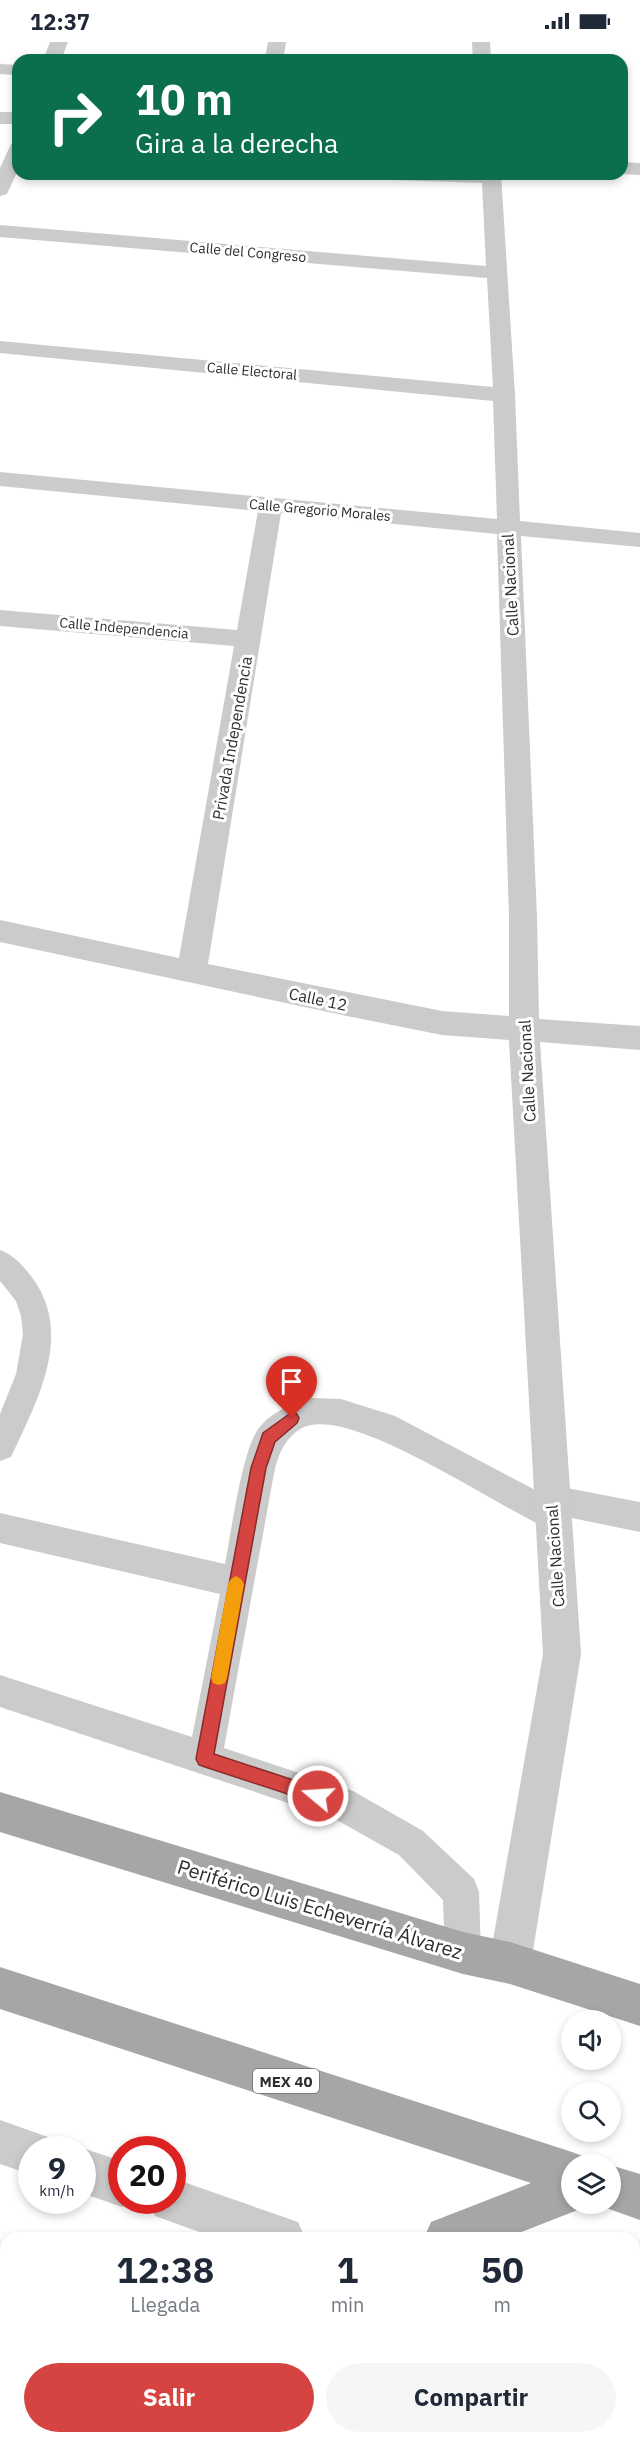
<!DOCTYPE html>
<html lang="es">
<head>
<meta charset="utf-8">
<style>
  body { margin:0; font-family:"IBM Plex Sans",sans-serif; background:#f6f6f7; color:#1f2937; height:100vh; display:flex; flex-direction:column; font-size:22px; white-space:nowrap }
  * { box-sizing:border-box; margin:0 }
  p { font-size:20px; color:#747a83 }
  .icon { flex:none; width:33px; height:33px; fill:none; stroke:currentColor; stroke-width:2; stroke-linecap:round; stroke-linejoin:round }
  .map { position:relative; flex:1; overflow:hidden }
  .sheet { position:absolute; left:0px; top:2190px; width:640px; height:212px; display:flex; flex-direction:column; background:#fff; border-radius:18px 18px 0 0; box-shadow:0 3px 9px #0003 }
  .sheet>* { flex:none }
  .hud { position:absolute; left:12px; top:12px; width:616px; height:126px; border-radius:18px; box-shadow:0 3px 9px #0003; background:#0b6e4f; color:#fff; overflow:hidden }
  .tools { position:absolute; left:561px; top:1968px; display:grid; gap:12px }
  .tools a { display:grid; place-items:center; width:60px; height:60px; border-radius:50%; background:#fff; box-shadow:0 3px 9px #0003; font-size:30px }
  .speed { position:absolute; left:18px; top:2094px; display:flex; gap:12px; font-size:30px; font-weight:700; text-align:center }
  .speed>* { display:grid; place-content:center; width:78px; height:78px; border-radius:50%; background:#fff; box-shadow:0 3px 9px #0003; line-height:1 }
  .speed small { font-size:15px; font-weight:400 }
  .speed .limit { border:9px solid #d22; background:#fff; color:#111 }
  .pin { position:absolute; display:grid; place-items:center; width:51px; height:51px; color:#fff; margin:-62px -26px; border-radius:50% 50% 50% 0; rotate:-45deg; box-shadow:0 0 6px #0007 }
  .pin .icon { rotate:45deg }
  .me { position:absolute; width:66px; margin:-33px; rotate:288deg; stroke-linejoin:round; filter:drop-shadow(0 0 4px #0008) }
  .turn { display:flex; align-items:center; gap:21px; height:126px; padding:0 24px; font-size:27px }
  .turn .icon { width:78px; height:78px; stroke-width:2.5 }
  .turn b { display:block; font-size:42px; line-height:51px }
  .eta { display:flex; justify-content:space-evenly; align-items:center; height:102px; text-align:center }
  .eta b { font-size:36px; font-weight:700; line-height:42px }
  .action { display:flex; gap:12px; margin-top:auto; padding:12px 24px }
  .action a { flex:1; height:69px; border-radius:36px; background:#d54440; color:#fff; font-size:24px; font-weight:700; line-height:69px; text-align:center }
  .action a+a { background:#f6f6f7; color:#1f2937 }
  .status { display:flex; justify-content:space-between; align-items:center; height:42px; padding:0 30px; background:#fff; direction:ltr }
  .status svg { height:16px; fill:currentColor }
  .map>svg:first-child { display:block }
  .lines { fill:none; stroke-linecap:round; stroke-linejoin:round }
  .service { fill:#cbcbcb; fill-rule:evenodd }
  .minor { fill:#cbcbcb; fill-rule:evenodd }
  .primary { fill:#a6a6a6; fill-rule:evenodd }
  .route { fill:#d54440; stroke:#8a2c2a; stroke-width:1.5 }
  .slow { fill:#f59e0b }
  .labels { text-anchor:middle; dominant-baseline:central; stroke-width:6; stroke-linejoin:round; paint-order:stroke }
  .far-street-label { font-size:14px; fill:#2e2e2e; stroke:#fff }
  .shield { fill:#fff; stroke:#6d6d6d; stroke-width:1.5 }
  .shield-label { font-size:15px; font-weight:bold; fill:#2e2e2e }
  .street-label { font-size:16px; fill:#2e2e2e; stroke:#fff }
  .near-street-label { font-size:20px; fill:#2e2e2e; stroke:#fff }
</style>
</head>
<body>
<div class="status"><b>12:37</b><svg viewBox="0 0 49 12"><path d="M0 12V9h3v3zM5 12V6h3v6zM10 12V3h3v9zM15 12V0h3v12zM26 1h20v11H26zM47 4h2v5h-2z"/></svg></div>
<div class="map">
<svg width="640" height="2401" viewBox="0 0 640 2401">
  <rect width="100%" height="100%" fill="#fff"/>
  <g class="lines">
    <g class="service">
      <path d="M0,1208C14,1213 22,1223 31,1234C75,1291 37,1359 11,1415L0,1419V1372L16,1332L23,1292L21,1274L16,1259L0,1239Z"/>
      <path d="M311,1356L341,1357L395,1374L539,1450L540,1447L551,1443L640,1460V1490L567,1475L563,1483L552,1488C501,1468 350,1361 302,1386C286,1395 280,1409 275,1426L224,1706L353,1749L423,1789L474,1837L479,1850L481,1911L476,1924L463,1929L450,1924L445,1911L443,1858L399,1813L333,1776L0,1665V1633L192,1695L220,1552L0,1501V1471L225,1522C231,1492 242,1407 259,1386C272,1369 291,1363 311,1356Z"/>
    </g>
    <g class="minor">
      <polygon points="50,0 68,0 61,18 43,18"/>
      <polygon points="268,0 286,0 283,18 265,18"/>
      <polygon points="472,0 490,0 491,18 473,18"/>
      <polygon points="0,22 18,23 18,33 0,32"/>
      <rect x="0" y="70" width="18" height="12"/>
      <polygon points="18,100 18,128 7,152 0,154 0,126 11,102"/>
      <polygon points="622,120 640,121 640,133 622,132"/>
      <path d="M385,132H501L515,353L520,479L640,491V505L521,494L537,875L539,977L640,984V1008L540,1000L581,1612L531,1921L525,1936L510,1942L495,1936L489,1921L543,1612L509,998L442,993L347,974L0,900V878L179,916L234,604L0,584V568L237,588L258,469L0,444V430L497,477L493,359L0,311V299L493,345L487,236L0,195V183L486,224L482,141L395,138L388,136ZM281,471L497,492L509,875V974L442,969L208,922Z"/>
      <polygon points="0,2078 48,2095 53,2108 32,2108 32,2133 0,2122"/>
      <polygon points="82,2106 122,2119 122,2158 137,2158 122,2165 82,2151 82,2108 77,2108"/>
      <polygon points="172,2136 298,2180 305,2196 216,2196 155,2174 149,2158 172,2158"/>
      <polygon points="634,2291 640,2292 640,2340 634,2338"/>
      <polygon points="310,2396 358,2396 357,2401 309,2401"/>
    </g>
    <g class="primary">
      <polygon points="0,1750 463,1890 510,1900 640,1942 640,1984 510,1942 463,1932 0,1790"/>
      <polygon points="0,1925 572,2110 588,2116 591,2122 572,2122 572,2162 589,2162 588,2164 506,2196 424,2196 431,2180 531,2141 0,1967"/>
      <polygon points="610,2123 640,2132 640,2178 595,2162 610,2162"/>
    </g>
  </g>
  <polygon class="route" points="292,1370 297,1372 299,1376 297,1381 275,1400 266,1426 214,1712 324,1748 326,1754 324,1760 318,1762 205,1725 199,1723 196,1717 251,1426 263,1391"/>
  <polygon class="slow" points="236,1534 241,1537 244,1542 227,1636 225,1641 219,1643 213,1641 211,1636 228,1542 231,1537"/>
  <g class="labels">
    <g class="far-street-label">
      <text transform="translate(248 210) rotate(5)">Calle del Congreso</text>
      <text transform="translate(252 329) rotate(5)">Calle Electoral</text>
      <text transform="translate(320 468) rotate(5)">Calle Gregorio Morales</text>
      <text transform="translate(124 586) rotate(5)">Calle Independencia</text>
    </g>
    <rect class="shield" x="253" y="2027" width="66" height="24" rx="4.5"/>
    <g class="shield-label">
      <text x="286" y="2039">MEX 40</text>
    </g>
    <g class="street-label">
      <text transform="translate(510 543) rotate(-93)">Calle Nacional</text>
      <text transform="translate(232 696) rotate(-80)">Privada Independencia</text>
      <text transform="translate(318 957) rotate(12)">Calle 12</text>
      <text transform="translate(527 1029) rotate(-93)">Calle Nacional</text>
      <text transform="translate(555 1514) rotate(-94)">Calle Nacional</text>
    </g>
    <g class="near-street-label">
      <text transform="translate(320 1867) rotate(17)">Periférico Luis Echeverría Álvarez</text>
    </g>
  </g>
</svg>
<div class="tools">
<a><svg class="icon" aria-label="sound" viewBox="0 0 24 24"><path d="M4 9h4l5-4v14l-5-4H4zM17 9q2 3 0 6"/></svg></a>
<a><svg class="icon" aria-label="search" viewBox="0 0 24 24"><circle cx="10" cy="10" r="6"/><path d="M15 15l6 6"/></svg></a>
<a><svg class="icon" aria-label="layers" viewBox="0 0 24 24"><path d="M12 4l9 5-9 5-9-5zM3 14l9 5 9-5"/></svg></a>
</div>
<div class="speed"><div>9<small>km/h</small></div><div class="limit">20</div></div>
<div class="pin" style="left:292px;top:1376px;background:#d93025"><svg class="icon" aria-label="arrive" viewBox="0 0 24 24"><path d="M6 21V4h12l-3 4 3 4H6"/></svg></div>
<svg class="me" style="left:318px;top:1754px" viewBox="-20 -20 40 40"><circle r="17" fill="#d54440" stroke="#fff" stroke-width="3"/><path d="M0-11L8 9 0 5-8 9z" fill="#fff"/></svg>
<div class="hud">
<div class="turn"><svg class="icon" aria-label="right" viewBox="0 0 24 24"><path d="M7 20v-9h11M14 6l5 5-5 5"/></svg><div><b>10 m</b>Gira a la derecha</div></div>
</div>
<section class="sheet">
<div class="eta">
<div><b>12:38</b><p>Llegada</p></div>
<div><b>1</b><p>min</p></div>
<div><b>50</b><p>m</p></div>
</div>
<div class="action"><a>Salir</a><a>Compartir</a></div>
</section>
</div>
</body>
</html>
